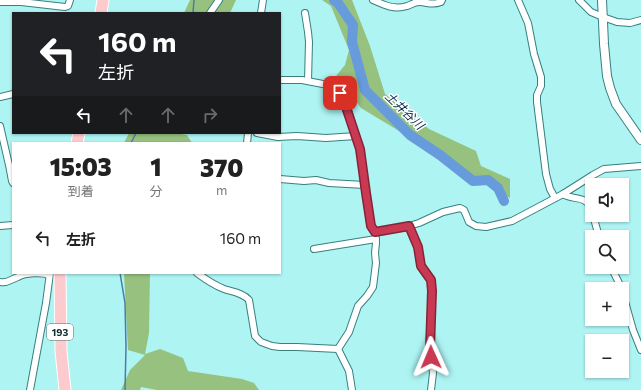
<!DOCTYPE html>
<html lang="ja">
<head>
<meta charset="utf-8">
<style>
  body { margin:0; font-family:Commissioner,"Noto Sans JP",sans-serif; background:#f6f6f6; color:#222; height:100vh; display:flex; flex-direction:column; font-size:15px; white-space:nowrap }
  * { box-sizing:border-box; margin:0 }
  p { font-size:13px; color:#767676 }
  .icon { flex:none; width:22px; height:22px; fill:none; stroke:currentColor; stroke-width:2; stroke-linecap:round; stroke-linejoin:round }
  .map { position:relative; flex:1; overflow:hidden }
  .details { position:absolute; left:12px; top:142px; width:269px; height:132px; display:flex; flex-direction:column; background:#fff; border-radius:0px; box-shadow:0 1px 3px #0004 }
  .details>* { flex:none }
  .guide { position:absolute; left:12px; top:12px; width:269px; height:122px; border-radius:0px; box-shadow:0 1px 3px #0004; background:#202124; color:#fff; overflow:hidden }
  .buttons { position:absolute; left:585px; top:178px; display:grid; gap:8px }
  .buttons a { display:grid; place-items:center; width:44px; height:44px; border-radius:0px; background:#fff; box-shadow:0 1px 3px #0004; font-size:20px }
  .pin { position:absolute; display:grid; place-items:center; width:34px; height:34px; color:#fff; margin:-17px; border-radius:8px; box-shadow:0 2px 6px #0006 }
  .me { position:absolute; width:44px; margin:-22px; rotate:359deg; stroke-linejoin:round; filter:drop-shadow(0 0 3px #0008) }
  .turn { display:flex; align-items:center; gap:14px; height:84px; padding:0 20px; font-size:18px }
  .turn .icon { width:52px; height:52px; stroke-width:2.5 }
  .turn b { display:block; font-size:28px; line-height:34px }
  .lanes { display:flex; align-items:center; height:38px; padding:0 20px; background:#0003; justify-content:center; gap:20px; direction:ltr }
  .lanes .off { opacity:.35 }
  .eta { display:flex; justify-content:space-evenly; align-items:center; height:68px; text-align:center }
  .eta b { font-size:24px; font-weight:800; line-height:28px }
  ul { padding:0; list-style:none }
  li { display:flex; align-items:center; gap:12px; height:56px; padding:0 20px }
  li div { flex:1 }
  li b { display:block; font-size:15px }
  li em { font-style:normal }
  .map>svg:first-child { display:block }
  .green { fill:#96c17e }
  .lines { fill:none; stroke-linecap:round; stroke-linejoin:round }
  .stream { stroke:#4d7aa8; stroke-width:1.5 }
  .river { stroke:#679bdc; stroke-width:10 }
  .minor-casing { stroke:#397f7f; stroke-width:8 }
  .tertiary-casing { stroke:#397f7f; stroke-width:10 }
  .trunk-casing { stroke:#fff; stroke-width:13 }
  .minor { stroke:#fff; stroke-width:6 }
  .tertiary { stroke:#fff; stroke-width:8 }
  .trunk { stroke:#fccbce; stroke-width:11 }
  .route-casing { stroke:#832536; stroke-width:10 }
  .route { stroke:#c93953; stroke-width:7 }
  .labels { text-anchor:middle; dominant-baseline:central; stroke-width:3; stroke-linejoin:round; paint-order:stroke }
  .shield { fill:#fff; stroke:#576c6c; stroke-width:1 }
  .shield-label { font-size:10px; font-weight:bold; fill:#0f2d2d }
  .water-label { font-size:12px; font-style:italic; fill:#052952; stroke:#fff }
</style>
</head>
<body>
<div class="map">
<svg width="641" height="390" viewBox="0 0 641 390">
  <rect width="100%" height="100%" fill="#adf4f3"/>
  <g class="green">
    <polygon points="190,0 236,0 230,13 184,13"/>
    <polygon points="322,0 352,0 370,46 385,94 429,129 476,151 481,166 510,179 510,198 361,108 336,76 345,65 349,50 331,6"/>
    <polygon points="129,133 175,133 187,135 192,143 124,143"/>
    <polygon points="124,273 150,273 149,333 145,354 160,349 183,358 188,371 242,379 254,383 259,390 157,390 141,387 140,390 121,390 130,370 145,355 128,350"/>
  </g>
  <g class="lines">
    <g class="stream">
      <polyline points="193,13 194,0"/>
      <polyline points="131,143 136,133"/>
      <polyline points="120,273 125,303 126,347 125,390"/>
    </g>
    <polyline class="river" points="334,0 338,3 353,25 352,42 365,90 410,135 440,155 473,181 488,180 498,188 504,201"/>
    <g class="minor-casing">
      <g id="minor">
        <path d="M373,0C384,5 394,10 407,6C411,5 414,2 419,2C428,2 431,6 441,2L442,0"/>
        <polyline points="518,0 528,23 534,54 541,77 541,86 537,95 537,102 546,174 550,189 555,198"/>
        <polyline points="579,0 591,12 603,17 617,22 630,23 641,20"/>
        <polyline points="0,2 21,2 65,7 68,6 70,0"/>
        <polyline points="210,13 219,0"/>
        <polyline points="261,13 263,0"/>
        <polyline points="305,13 308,32 309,42 308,81"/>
        <polyline points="280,80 302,80 328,85 340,93 347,107 360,149 366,193 371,226 375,232 376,243 375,253 376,263 373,287 367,296 358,306 349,332 338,349"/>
        <polyline points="0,97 13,94"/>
        <polyline points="0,126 9,165 12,181 13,183"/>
        <polyline points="257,133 278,137 297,136 326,138 356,136"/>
        <polyline points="247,143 248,133"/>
        <polyline points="280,179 304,181 316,180 329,183 365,185"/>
        <path d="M563,194C573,201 587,194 592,211"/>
        <polyline points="593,215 599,237"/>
        <polyline points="0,226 13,225"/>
        <polyline points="409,226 418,247 421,266 431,280 432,291 430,348 433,373 431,390"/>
        <polyline points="375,232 409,226 419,223 443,212 460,208 464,210 469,222 476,226 486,227 512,221 563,194 593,175 604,169 641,166"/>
        <polyline points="314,249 376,239"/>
        <polyline points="611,267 622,289"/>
        <path d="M197,273C205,279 214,285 224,289C233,292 243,293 249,300L255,336L261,342L272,346L280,347H297L338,349"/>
        <path d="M0,282C7,284 11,279 18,277C25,273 42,272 49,275"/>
        <polyline points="622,291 633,330 641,350"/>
        <polyline points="338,349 349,371 352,390"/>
        <polyline points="30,390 46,303 50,273"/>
      </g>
    </g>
    <g class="tertiary-casing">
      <polyline id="tertiary" points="602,0 604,44 607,76 610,88 616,104 641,140"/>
    </g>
    <g class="trunk-casing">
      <g id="trunk">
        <polyline points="101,13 103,0"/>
        <polyline points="77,143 79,133"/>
        <polyline points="60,273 61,351 65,390"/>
      </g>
    </g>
    <use href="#minor" class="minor"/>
    <use href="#tertiary" class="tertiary"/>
    <use href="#trunk" class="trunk"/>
  </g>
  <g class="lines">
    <g class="route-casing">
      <polyline id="route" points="340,93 346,107 360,149 366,193 371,226 375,232 409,226 418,247 421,266 431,280 432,291 430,348 431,357"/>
    </g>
    <use href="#route" class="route"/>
  </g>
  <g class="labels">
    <rect class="shield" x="47" y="324" width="26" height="16" rx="3"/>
    <g class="shield-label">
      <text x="60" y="332">193</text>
    </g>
    <g class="water-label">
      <text transform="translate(405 110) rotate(44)">土井谷川</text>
    </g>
  </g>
</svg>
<div class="buttons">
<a><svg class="icon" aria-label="sound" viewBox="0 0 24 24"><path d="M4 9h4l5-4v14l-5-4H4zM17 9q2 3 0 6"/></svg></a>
<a><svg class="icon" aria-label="search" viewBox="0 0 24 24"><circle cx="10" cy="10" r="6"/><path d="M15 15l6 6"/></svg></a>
<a>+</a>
<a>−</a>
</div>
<div class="pin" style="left:340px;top:93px;background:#d93025"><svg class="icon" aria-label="arrive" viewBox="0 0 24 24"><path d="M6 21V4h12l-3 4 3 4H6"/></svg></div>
<svg class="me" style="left:431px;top:357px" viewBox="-20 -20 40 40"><path d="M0-17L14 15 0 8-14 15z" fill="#c93953" stroke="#fff" stroke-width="4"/></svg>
<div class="guide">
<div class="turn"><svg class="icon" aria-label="left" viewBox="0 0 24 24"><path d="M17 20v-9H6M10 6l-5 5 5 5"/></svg><div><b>160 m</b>左折</div></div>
<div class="lanes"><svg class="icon" aria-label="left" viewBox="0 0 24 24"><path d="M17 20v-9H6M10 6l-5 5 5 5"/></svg><svg class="icon off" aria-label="ahead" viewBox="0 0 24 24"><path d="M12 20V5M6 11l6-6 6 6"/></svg><svg class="icon off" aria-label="ahead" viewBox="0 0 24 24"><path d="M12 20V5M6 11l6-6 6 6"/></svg><svg class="icon off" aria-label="right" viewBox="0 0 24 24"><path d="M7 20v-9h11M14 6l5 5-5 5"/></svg></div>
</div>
<section class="details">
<div class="eta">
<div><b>15:03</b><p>到着</p></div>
<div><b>1</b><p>分</p></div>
<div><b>370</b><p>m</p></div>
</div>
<ul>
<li><svg class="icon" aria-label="left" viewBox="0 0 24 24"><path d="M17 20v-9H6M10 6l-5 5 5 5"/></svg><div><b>左折</b></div><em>160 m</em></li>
</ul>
</section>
</div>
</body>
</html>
